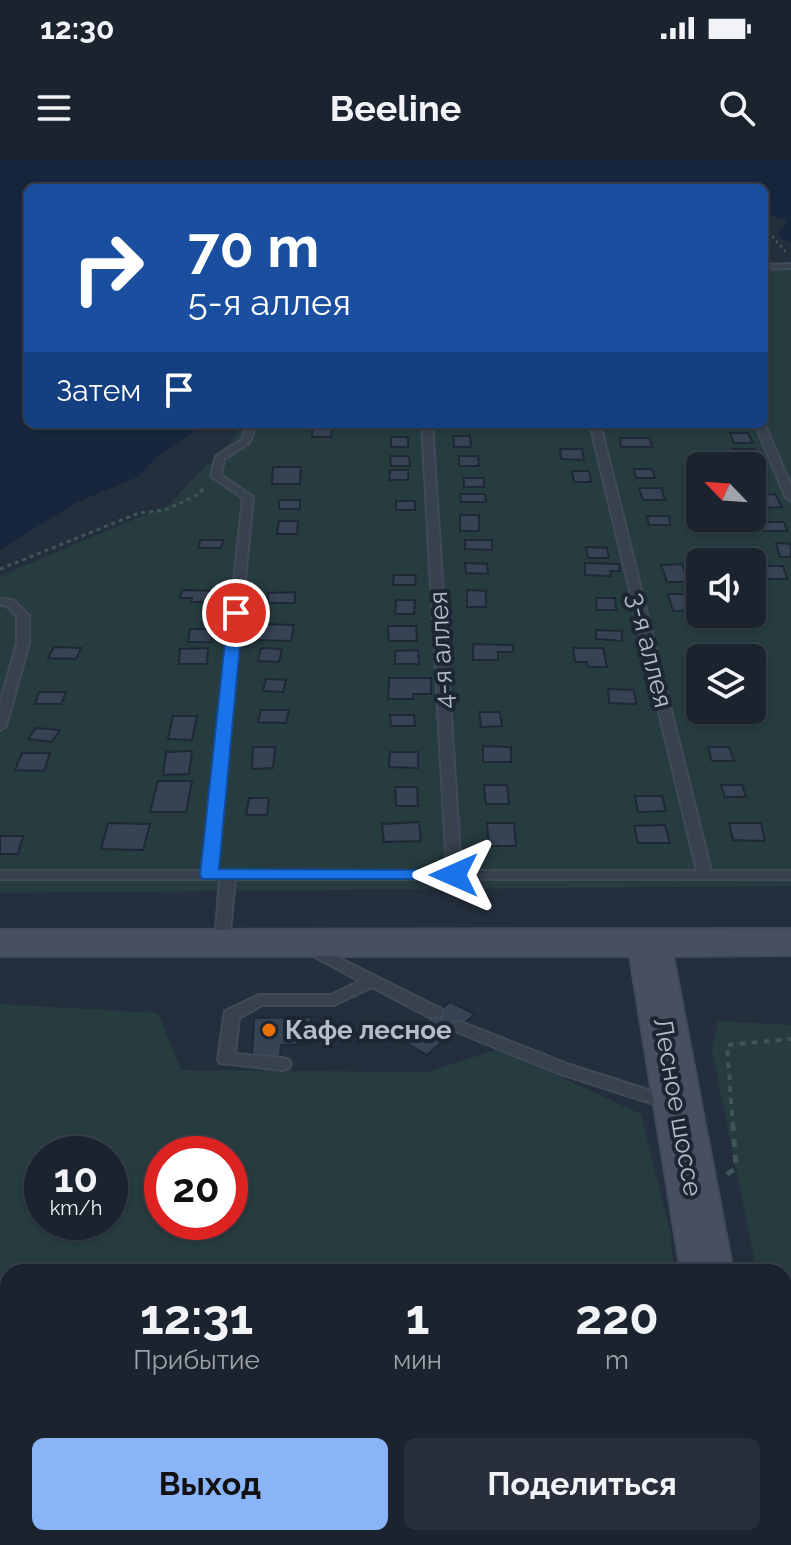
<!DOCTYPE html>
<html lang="ru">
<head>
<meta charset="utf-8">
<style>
  body { margin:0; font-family:Raleway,sans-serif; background:#282f3a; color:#f1f3f6; height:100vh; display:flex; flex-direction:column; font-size:30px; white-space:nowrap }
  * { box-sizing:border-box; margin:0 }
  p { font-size:26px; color:#a0a4aa }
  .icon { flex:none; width:44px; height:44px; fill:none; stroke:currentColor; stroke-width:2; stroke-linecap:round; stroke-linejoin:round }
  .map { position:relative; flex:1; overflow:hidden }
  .drawer { position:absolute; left:0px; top:1104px; width:792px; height:282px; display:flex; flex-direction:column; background:#1b232e; border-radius:24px 24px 0 0; box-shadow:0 2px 6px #0004,0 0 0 2px #39404a }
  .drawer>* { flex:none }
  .banner { position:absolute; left:24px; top:24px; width:744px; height:244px; border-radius:12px; box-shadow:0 2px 6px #0004,0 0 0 2px #39404a; background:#1a4fa0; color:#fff; overflow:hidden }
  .needle { width:52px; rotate:295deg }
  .tools { position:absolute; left:686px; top:292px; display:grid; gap:16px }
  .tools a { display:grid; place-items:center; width:80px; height:80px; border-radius:12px; background:#1b232e; box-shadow:0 2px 6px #0004,0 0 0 2px #39404a; font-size:40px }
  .speed { position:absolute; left:24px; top:976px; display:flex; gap:16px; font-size:40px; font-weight:700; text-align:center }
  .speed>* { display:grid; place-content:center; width:104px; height:104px; border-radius:50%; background:#1b232e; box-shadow:0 2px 6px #0004,0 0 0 2px #39404a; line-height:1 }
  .speed small { font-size:20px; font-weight:400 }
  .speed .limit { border:12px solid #d22; background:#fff; color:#111 }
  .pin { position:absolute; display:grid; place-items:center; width:68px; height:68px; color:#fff; margin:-34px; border:4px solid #fff; border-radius:50%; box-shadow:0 2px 8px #0007 }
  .me { position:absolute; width:88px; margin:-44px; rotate:270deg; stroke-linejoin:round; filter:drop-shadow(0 0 6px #0008) }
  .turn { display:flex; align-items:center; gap:28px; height:168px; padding:0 32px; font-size:36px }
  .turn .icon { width:104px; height:104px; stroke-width:2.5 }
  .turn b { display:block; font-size:56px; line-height:68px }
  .then { display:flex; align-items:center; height:76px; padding:0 32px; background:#0003; gap:16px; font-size:30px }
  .eta { display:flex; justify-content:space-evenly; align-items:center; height:136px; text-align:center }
  .eta b { font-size:48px; font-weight:700; line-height:56px }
  .primary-button { display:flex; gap:16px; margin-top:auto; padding:16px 32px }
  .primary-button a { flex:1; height:92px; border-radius:12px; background:#8ab4f8; color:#111; font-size:32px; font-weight:700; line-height:92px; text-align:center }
  .primary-button a+a { background:#282f3a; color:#f1f3f6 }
  .status { display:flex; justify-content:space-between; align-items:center; height:56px; padding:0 40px; background:#1b232e; direction:ltr }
  .status svg { height:22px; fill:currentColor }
  header { display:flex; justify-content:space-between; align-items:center; height:104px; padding:0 32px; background:#1b232e; font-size:36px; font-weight:700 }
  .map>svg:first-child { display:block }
  .green { fill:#263c3f; fill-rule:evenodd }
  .water { fill:#17263c }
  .building { fill:#364354; stroke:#1f2835; stroke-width:2 }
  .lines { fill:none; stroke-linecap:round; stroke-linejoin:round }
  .service-casing { stroke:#414a57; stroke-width:4 }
  .secondary-casing { stroke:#414a57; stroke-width:4 }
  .path-far3 { stroke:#3f5557; stroke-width:2; stroke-dasharray:3 3; stroke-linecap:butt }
  .path-far2 { stroke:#3f5557; stroke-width:3; stroke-dasharray:4 4; stroke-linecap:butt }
  .path-far1 { stroke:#3f5557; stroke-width:4; stroke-dasharray:6 6; stroke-linecap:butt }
  .path { stroke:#3f5557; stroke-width:5; stroke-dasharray:8 8; stroke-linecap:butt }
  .service { fill:#38414e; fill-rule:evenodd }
  .secondary { fill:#465061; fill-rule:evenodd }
  .route { fill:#1a73e8; stroke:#114b97; stroke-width:2 }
  .food-dot { fill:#e8710a; stroke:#1d2633; stroke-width:3 }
  .labels { text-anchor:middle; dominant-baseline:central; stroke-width:8; stroke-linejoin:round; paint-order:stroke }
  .street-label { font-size:26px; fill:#b4bcc9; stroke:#1d2633 }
  .poi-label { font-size:26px; font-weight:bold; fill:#b4bcc9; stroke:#1d2633; text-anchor:start }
</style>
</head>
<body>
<div class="status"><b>12:30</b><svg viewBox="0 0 49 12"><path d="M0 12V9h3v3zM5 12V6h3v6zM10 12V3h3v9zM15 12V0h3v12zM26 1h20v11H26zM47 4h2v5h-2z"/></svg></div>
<header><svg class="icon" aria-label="menu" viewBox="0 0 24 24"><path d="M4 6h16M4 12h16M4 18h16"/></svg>Beeline<svg class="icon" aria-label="search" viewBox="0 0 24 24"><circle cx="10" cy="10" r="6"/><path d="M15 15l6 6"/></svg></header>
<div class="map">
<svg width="791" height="1385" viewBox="0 0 791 1385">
  <rect width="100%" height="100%" fill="#242f3e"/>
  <g class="green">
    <path d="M764,102L791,103V726L0,733V416L168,345L233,279L241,264H764ZM700,306H752V358H700ZM700,402H752V454H700ZM700,498H752V550H700Z"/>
    <path d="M0,844L158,853L181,910L427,912L499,889L641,954L670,1071L674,1112H8V1378H704V1385H0ZM42,994H110V1062H42ZM162,994H230V1062H162Z"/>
    <polygon points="718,861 791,865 791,1278 784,1244 784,1112 757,1112 712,891"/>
  </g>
  <polygon class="water" points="0,0 791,0 791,82 782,79 777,72 786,65 785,59 764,54 764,28 28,28 28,264 204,264 157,297 138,317 77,342 0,390"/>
  <g class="building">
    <polygon points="312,268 332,268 331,277 312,277"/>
    <polygon points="730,273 748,273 753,283 734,283"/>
    <polygon points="453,276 470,276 471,287 454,287"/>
    <rect x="391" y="277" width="17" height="10"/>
    <polygon points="620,278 650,278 652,287 621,287"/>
    <polygon points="560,289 582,289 584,300 561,299"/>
    <polygon points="732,289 755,289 758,296 735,296"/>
    <polygon points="390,296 409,296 410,306 391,306"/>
    <polygon points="459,296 478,296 479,306 459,306"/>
    <polygon points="273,307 301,307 300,324 272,324"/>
    <polygon points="634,309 652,309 655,318 636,318"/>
    <polygon points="390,310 408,310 408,320 389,320"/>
    <polygon points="572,311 589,311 591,322 574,322"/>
    <rect x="464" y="318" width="20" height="9"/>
    <polygon points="639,328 661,328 665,340 643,340"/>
    <polygon points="460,334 485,334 486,342 461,342"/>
    <polygon points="775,334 782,347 760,348 754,335"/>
    <rect x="279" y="340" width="21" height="9"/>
    <rect x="396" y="341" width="19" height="9"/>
    <rect x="460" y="355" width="19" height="16"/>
    <polygon points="647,356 669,356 670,365 649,365"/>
    <polygon points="279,361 298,361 297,374 277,374"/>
    <polygon points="760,362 784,362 787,371 764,371"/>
    <polygon points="200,380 223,380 221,388 199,388"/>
    <polygon points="465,380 492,380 492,390 465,389"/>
    <polygon points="776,383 791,384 791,397 780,397"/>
    <polygon points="586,387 607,388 609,398 588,398"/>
    <polygon points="465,403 487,404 488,414 466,413"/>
    <polygon points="585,403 619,404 620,411 610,411 611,416 585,415"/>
    <polygon points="682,404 688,422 667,422 661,405"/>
    <polygon points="763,406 783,406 787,419 768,419"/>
    <polygon points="394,415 416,415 415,425 393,425"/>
    <polygon points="182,430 221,431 218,442 191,442 192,438 180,438"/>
    <polygon points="467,430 486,431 486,447 467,447"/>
    <polygon points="295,432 295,443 268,443 268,433"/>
    <polygon points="668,434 700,434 700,451 673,451"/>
    <polygon points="596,438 615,438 616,450 597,450"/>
    <polygon points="396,440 415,440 414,454 395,454"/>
    <polygon points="260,464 294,465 291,481 257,480"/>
    <polygon points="388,466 416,466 417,481 389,481"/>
    <polygon points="190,469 213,469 211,482 188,482"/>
    <polygon points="596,470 622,471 622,481 596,479"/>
    <polygon points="473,484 513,485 513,492 498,492 498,500 473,500"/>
    <polygon points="54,487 81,488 76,499 48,498"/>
    <polygon points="208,488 207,504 179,504 180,489"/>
    <polygon points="261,488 282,489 279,502 258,501"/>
    <polygon points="573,488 603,488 607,507 588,507 587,502 575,502"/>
    <polygon points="418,490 419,504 395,504 395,491"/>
    <polygon points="389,518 431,518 431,534 413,534 413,539 388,539"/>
    <polygon points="266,519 286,520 283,532 263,531"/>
    <polygon points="608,529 634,530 636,544 609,543"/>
    <polygon points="39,532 66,532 61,544 35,544"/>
    <polygon points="261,550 289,550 286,563 258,562"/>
    <polygon points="479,552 500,552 502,566 481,567"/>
    <polygon points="390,555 414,555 415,566 391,566"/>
    <polygon points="173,556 197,556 192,580 168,579"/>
    <polygon points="36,568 60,570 52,582 28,579"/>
    <polygon points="483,586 511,587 511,602 483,602"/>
    <polygon points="253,587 275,587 273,608 252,609"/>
    <polygon points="708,587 729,587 734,601 712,601"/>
    <polygon points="192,591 189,614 163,615 166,592"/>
    <polygon points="390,592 418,592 418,608 389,607"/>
    <polygon points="22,593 50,593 44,611 15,610"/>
    <polygon points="158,621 192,621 186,652 150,652"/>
    <polygon points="484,625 507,625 509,644 486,644"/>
    <polygon points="721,625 742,625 746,637 725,637"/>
    <polygon points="395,627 417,627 418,646 396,646"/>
    <polygon points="635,636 662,636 666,651 638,652"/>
    <polygon points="249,638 269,638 267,655 246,655"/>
    <polygon points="419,662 421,681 384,682 382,664"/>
    <polygon points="108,663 150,664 143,690 101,689"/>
    <polygon points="487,663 514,663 516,686 489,686"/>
    <polygon points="729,663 761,663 765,681 733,680"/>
    <polygon points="665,665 670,683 638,683 634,666"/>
    <polygon points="0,676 23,676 18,694 0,694"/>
    <polygon points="450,842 475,854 427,895 401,880"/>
    <polygon points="311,857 311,884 281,885 280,897 252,897 254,858"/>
  </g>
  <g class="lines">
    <g class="service-casing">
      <g id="service">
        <polygon points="791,104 791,108 764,109 764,105"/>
        <polygon points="764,263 791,326 791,341 786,338 755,264"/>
        <polygon points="247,264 257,264 249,283 224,299 221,315 253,337 217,711 447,711 422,264 432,264 461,711 697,711 590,264 600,264 711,711 791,711 791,719 235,719 229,783 222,788 215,783 220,719 0,719 0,711 202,711 243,338 211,316 216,296 242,280"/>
        <polygon points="0,439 13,440 29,456 29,483 6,566 0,570 0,544 17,483 17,457 6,445 0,445"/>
        <polygon points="307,782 441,849 443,853 441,857 429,857 372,827 334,845 262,845 239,858 235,894 283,898 289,900 291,904 289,908 283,910 220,903 218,899 225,851 259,835 331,835 360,821 302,790 300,787 302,784"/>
        <polygon points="461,862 570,905 676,939 678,943 676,947 670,949 558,913 455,871 453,867 455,863"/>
      </g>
    </g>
    <g class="secondary-casing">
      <g id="secondary">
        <polygon points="791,769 791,795 673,796 733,1112 681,1112 630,796 0,796 0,770"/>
        <polygon points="784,1377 785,1385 725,1385 724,1378"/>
      </g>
    </g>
    <polyline class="path-far3" points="764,67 786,92"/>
    <polyline class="path-far2" points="0,409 139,353 166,350 197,335 206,326"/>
    <polyline class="path-far1" points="733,968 727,885 791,879"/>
    <polyline class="path" points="727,1014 736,1008 733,966"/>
    <use href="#service" class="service"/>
    <use href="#secondary" class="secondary"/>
  </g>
  <polygon class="route" points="236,448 243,453 219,709 454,710 460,711 463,715 460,719 202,719 200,715 228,453"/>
  <circle class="food-dot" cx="269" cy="870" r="8"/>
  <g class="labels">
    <g class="street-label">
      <text transform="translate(441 490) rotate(-93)">4-я аллея</text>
      <text transform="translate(650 490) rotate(76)">3-я аллея</text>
      <text transform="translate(678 947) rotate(80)">Лесное шоссе</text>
    </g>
    <g class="poi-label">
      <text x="285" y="870">Кафе лесное</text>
    </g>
  </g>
</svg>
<div class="tools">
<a><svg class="needle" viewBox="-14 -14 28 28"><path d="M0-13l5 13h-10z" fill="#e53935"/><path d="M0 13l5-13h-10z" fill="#a0a4aa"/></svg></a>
<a><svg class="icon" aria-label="sound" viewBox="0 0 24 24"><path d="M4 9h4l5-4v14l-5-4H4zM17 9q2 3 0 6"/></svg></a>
<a><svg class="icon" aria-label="layers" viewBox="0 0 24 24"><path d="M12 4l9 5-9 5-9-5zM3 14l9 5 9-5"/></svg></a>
</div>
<div class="speed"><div>10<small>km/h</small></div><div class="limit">20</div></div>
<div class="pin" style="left:236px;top:453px;background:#d93025"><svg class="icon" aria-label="arrive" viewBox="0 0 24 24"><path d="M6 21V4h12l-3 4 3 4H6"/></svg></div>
<svg class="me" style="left:454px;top:715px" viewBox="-20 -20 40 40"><path d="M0-17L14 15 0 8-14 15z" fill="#1a73e8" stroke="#fff" stroke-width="4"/></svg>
<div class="banner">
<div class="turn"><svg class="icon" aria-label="right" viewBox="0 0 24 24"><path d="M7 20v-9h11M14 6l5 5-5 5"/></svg><div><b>70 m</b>5-я аллея</div></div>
<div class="then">Затем<svg class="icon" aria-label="arrive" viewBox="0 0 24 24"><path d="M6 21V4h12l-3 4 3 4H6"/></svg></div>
</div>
<section class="drawer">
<div class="eta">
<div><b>12:31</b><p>Прибытие</p></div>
<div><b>1</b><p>мин</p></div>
<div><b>220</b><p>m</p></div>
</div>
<div class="primary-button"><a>Выход</a><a>Поделиться</a></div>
</section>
</div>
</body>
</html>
